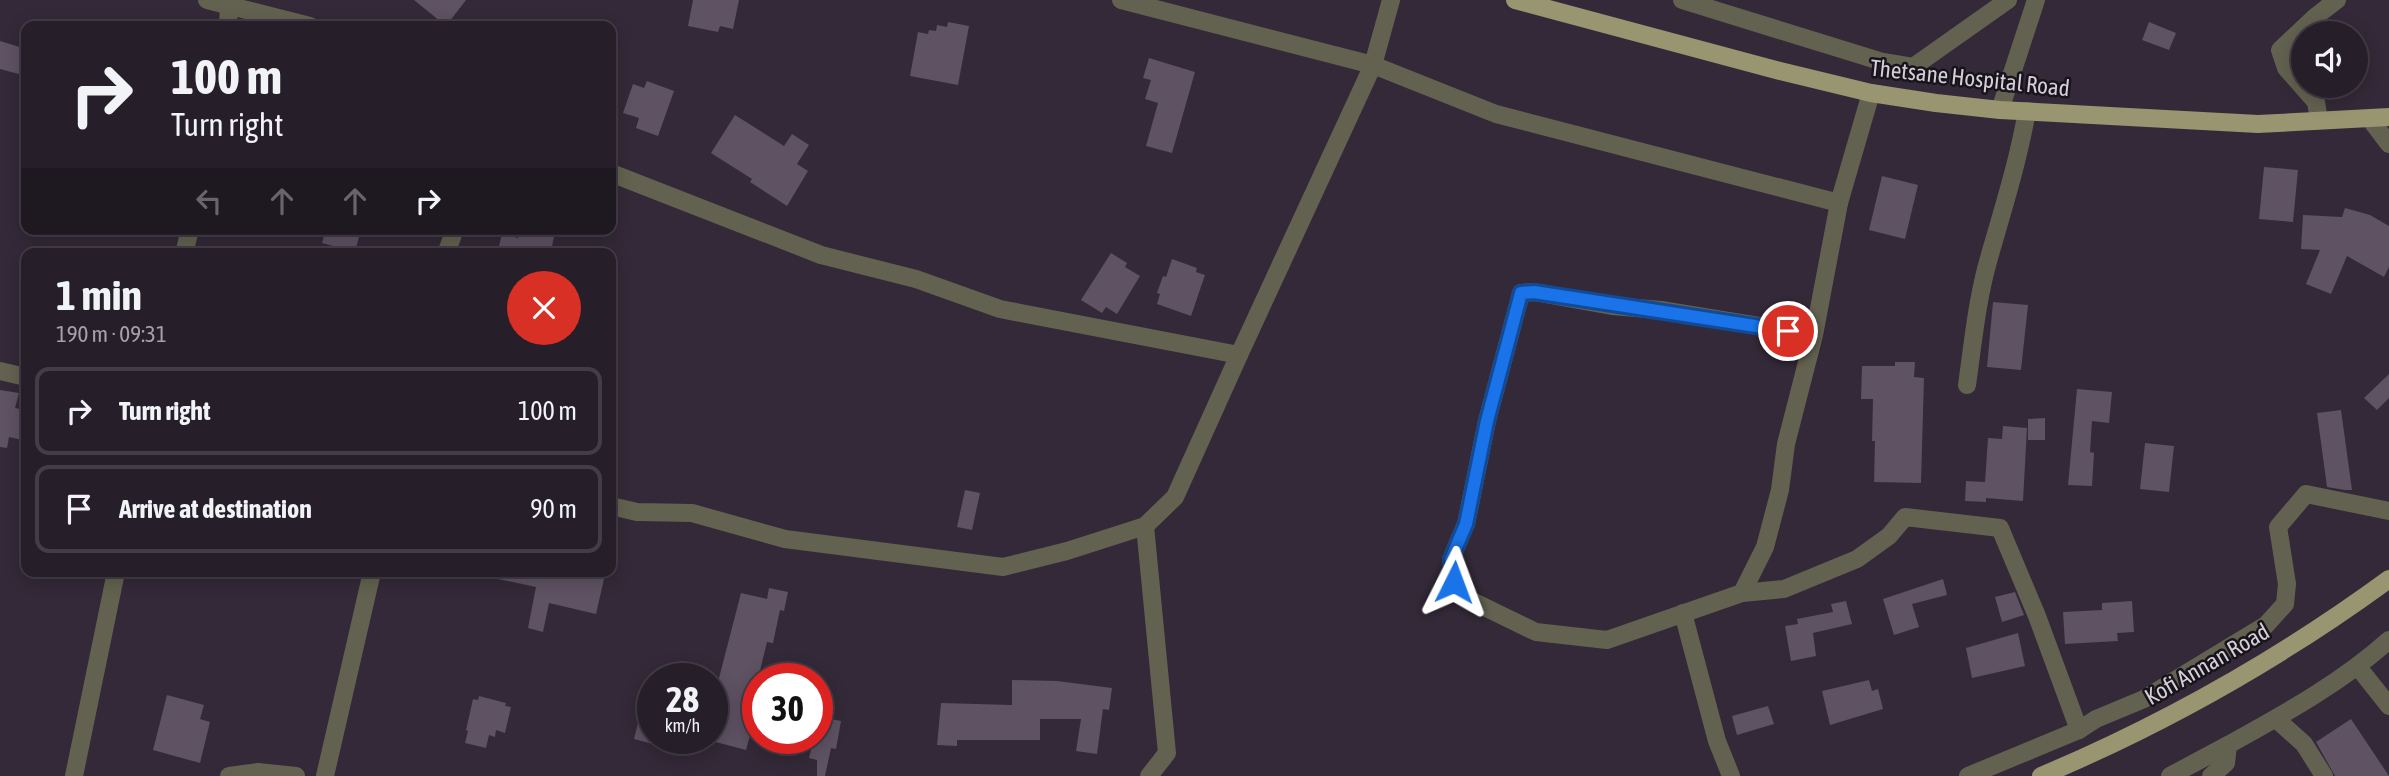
<!DOCTYPE html>
<html lang="en">
<head>
<meta charset="utf-8">
<style>
  body { margin:0; font-family:"Asap Condensed",sans-serif; background:#2e2732; color:#f1f3f6; height:100vh; display:flex; flex-direction:column; font-size:26px; white-space:nowrap }
  * { box-sizing:border-box; margin:0 }
  p { font-size:23px; color:#a4a2a8 }
  .icon { flex:none; width:38px; height:38px; fill:none; stroke:currentColor; stroke-width:2; stroke-linecap:round; stroke-linejoin:round }
  .map { position:relative; flex:1; overflow:hidden }
  .sheet { position:absolute; left:21px; top:248px; width:595px; height:329px; display:flex; flex-direction:column; background:#261f2a; border-radius:14px; box-shadow:0 4px 18px #0003,0 0 0 2px #423d47 }
  .sheet>* { flex:none }
  .banner { position:absolute; left:21px; top:21px; width:595px; height:214px; border-radius:14px; box-shadow:0 4px 18px #0003,0 0 0 2px #423d47; background:#261f2a; color:#f1f3f6; overflow:hidden }
  .buttons { position:absolute; left:2291px; top:21px; display:grid; gap:14px }
  .buttons a { display:grid; place-items:center; width:77px; height:77px; border-radius:50%; background:#261f2a; box-shadow:0 4px 18px #0003,0 0 0 2px #423d47; font-size:35px }
  .speed { position:absolute; left:637px; top:663px; display:flex; gap:14px; font-size:35px; font-weight:700; text-align:center }
  .speed>* { display:grid; place-content:center; width:91px; height:91px; border-radius:50%; background:#261f2a; box-shadow:0 4px 18px #0003,0 0 0 2px #423d47; line-height:1 }
  .speed small { font-size:18px; font-weight:400 }
  .speed .limit { border:10px solid #d22; background:#fff; color:#111 }
  .pin { position:absolute; display:grid; place-items:center; width:60px; height:60px; color:#fff; margin:-30px; border:4px solid #fff; border-radius:50%; box-shadow:0 2px 7px #0007 }
  .me { position:absolute; width:77px; margin:-38px; rotate:3deg; stroke-linejoin:round; filter:drop-shadow(0 0 5px #0008) }
  .turn { display:flex; align-items:center; gap:24px; height:147px; padding:0 35px; font-size:32px }
  .turn .icon { width:91px; height:91px; stroke-width:2.5 }
  .turn b { display:block; font-size:49px; line-height:60px }
  .lanes { display:flex; align-items:center; height:66px; padding:0 35px; background:#0003; justify-content:center; gap:35px; direction:ltr }
  .lanes .off { opacity:.35 }
  .round { display:grid; place-items:center; flex:none; width:74px; height:74px; border-radius:37px; background:#2e2732 }
  .overview { display:flex; align-items:center; justify-content:space-between; height:119px; padding:0 35px }
  h1 { font-size:42px; font-weight:700; line-height:52px }
  ul { padding:0; list-style:none }
  li { display:flex; align-items:center; gap:21px; height:88px; margin:0 14px 10px; padding:0 21px; border:4px solid #423d47; border-radius:14px }
  li div { flex:1 }
  li b { display:block; font-size:26px }
  li em { font-style:normal }
  .map>svg:first-child { display:block }
  .building { fill:#5e5263 }
  .lines { fill:none; stroke-linecap:round; stroke-linejoin:round }
  .minor { stroke:#636250; stroke-width:18 }
  .major { stroke:#989570; stroke-width:18 }
  .route-casing { stroke:#114b97; stroke-width:18 }
  .route { stroke:#1a73e8; stroke-width:12 }
  .labels { text-anchor:middle; dominant-baseline:central; stroke-width:5; stroke-linejoin:round; paint-order:stroke }
  .street-label { font-size:23px; fill:#d6cfd9; stroke:#18141b }
</style>
</head>
<body>
<div class="map">
<svg width="2389" height="776" viewBox="0 0 2389 776">
  <rect width="100%" height="100%" fill="#332938"/>
  <g class="building">
    <polygon points="414,0 466,0 446,26"/>
    <polygon points="693,0 739,0 733,29 720,26 718,32 688,26"/>
    <polygon points="948,22 969,26 958,85 910,76 918,32 928,34 929,30 936,31 937,25 947,27"/>
    <polygon points="2149,22 2176,33 2169,50 2142,40"/>
    <polygon points="0,41 26,49 26,76 0,69"/>
    <polygon points="1149,58 1195,72 1172,153 1146,146 1158,103 1145,99 1151,80 1143,78"/>
    <polygon points="647,81 674,91 658,136 636,128 639,118 623,113 633,84 644,88"/>
    <polygon points="735,115 784,146 792,134 809,145 797,164 808,171 787,206 750,182 752,179 711,153"/>
    <polygon points="2264,167 2298,170 2293,222 2259,219"/>
    <polygon points="1882,176 1918,185 1905,239 1869,230"/>
    <polygon points="2345,208 2370,215 2389,226 2389,267 2384,277 2347,256 2331,294 2306,284 2320,250 2301,249 2303,215 2342,217"/>
    <polygon points="326,229 361,229 355,252 322,243"/>
    <polygon points="526,230 554,237 552,246 560,247 559,254 497,254 502,234 518,238 519,232 525,234"/>
    <polygon points="1111,253 1127,263 1125,267 1140,276 1117,314 1106,307 1102,313 1081,300"/>
    <polygon points="1172,259 1197,268 1196,272 1205,275 1191,316 1157,304 1160,294 1157,293 1163,276 1166,277"/>
    <polygon points="1993,302 2028,305 2021,370 1987,367"/>
    <polygon points="1895,362 1915,362 1914,377 1924,378 1921,483 1874,482 1875,441 1872,441 1873,399 1861,399 1862,366 1895,366"/>
    <polygon points="2389,374 2389,398 2377,410 2364,398"/>
    <polygon points="2077,389 2112,392 2109,423 2092,421 2090,452 2094,453 2092,486 2068,485"/>
    <polygon points="0,390 19,393 15,408 26,410 22,440 9,437 7,448 0,447"/>
    <polygon points="2341,410 2352,490 2345,490 2327,487 2317,413"/>
    <polygon points="2045,418 2045,440 2028,440 2028,419"/>
    <polygon points="2003,426 2027,428 2023,501 1986,498 1986,502 1965,501 1966,481 1985,482 1988,438 2002,439"/>
    <polygon points="2145,443 2174,446 2169,492 2140,489"/>
    <polygon points="965,490 980,493 972,530 957,527"/>
    <polygon points="498,572 600,572 598,577 604,579 596,614 549,603 543,632 528,628 536,587 498,579"/>
    <polygon points="1943,579 1947,595 1912,604 1919,627 1894,635 1883,599"/>
    <polygon points="769,588 788,592 784,611 780,610 773,643 767,642 758,679 758,707 746,750 712,741 712,705 741,593 767,599"/>
    <polygon points="2015,592 2024,615 2002,622 1995,597"/>
    <polygon points="1846,601 1852,624 1813,633 1816,656 1791,661 1785,626 1798,624 1797,619 1833,612 1831,604"/>
    <polygon points="2132,601 2134,632 2117,633 2118,641 2065,644 2063,612 2102,610 2102,603"/>
    <polygon points="2018,633 2025,666 1972,678 1966,648"/>
    <polygon points="1012,680 1057,681 1112,688 1109,710 1103,709 1097,754 1076,751 1081,719 1040,719 1040,740 957,740 957,746 937,745 941,703 1012,705"/>
    <polygon points="1869,680 1872,691 1878,689 1883,709 1830,725 1822,691"/>
    <polygon points="167,695 204,705 200,719 210,722 200,763 153,750"/>
    <polygon points="479,696 506,703 505,706 511,707 505,733 496,730 495,737 489,735 486,748 465,743 468,731 466,730 473,699 478,700"/>
    <polygon points="1768,706 1774,724 1737,735 1732,716"/>
    <polygon points="817,716 841,721 836,749 831,748 825,776 817,776 817,760 809,758 814,738 817,738"/>
    <polygon points="639,719 653,723 653,744 634,739"/>
    <polygon points="2351,719 2389,776 2335,776 2316,742"/>
  </g>
  <g class="lines">
    <g class="minor">
      <polyline points="207,0 310,26"/>
      <polyline points="1121,0 1373,65 1496,114 1839,203"/>
      <polyline points="1682,0 1883,62 1913,67 2008,0"/>
      <polyline points="228,26 229,5"/>
      <polyline points="2000,110 2036,0"/>
      <polyline points="2370,119 2389,144"/>
      <polyline points="2319,120 2316,102 2286,68 2280,50 2315,17 2337,0"/>
      <polyline points="611,173 821,255 916,279 1000,309 1239,355 1373,65 1391,0"/>
      <polyline points="184,254 190,229"/>
      <polyline points="446,254 455,229"/>
      <polyline points="1814,335 1661,310 1612,306 1534,292 1521,293 1487,421 1466,524 1451,559 1454,582 1466,598 1536,632 1607,640 1742,593 1765,547 1780,490 1786,444 1814,335 1839,203 1871,93"/>
      <polyline points="0,371 26,377"/>
      <path d="M1967,385C1973,343 1977,299 1989,258C2003,209 2018,162 2027,111"/>
      <polyline points="611,506 637,512 692,513 785,539 1003,567 1067,551 1145,526 1175,497 1239,355"/>
      <polyline points="1145,526 1167,753 1149,776"/>
      <polyline points="1742,593 1784,589 1857,559 1889,536 1905,517 2000,528 2037,616 2079,730 2096,719 2144,699 2266,625 2285,604 2287,584 2278,527 2306,494 2389,511"/>
      <polyline points="1683,613 1717,741 1731,776"/>
      <polyline points="2358,667 2389,706"/>
      <polyline points="2276,719 2304,744 2324,776"/>
      <polyline points="74,776 116,572"/>
      <polyline points="229,776 258,772 296,776"/>
      <polyline points="325,776 372,572"/>
      <polyline points="1968,776 2079,730"/>
      <polyline points="2170,776 2228,745"/>
      <path d="M2211,776L2226,763L2228,745C2284,714 2341,683 2389,640"/>
    </g>
    <g class="major">
      <polyline points="1515,0 1780,71 1871,93 1936,103 2000,110 2258,124 2389,117"/>
      <path d="M2041,776C2164,724 2281,658 2389,579"/>
    </g>
  </g>
  <g class="lines">
    <g class="route-casing">
      <polyline id="route" points="1454,582 1451,559 1466,524 1487,421 1521,293 1534,292 1788,331"/>
    </g>
    <use href="#route" class="route"/>
  </g>
  <g class="labels">
    <g class="street-label">
      <text transform="translate(1970 78) rotate(6)">Thetsane Hospital Road</text>
      <text transform="translate(2207 664) rotate(-30)">Kofi Annan Road</text>
    </g>
  </g>
</svg>
<div class="buttons">
<a><svg class="icon" aria-label="sound" viewBox="0 0 24 24"><path d="M4 9h4l5-4v14l-5-4H4zM17 9q2 3 0 6"/></svg></a>
</div>
<div class="speed"><div>28<small>km/h</small></div><div class="limit">30</div></div>
<div class="pin" style="left:1788px;top:331px;background:#d93025"><svg class="icon" aria-label="arrive" viewBox="0 0 24 24"><path d="M6 21V4h12l-3 4 3 4H6"/></svg></div>
<svg class="me" style="left:1454px;top:582px" viewBox="-20 -20 40 40"><path d="M0-17L14 15 0 8-14 15z" fill="#1a73e8" stroke="#fff" stroke-width="4"/></svg>
<div class="banner">
<div class="turn"><svg class="icon" aria-label="right" viewBox="0 0 24 24"><path d="M7 20v-9h11M14 6l5 5-5 5"/></svg><div><b>100 m</b>Turn right</div></div>
<div class="lanes"><svg class="icon off" aria-label="left" viewBox="0 0 24 24"><path d="M17 20v-9H6M10 6l-5 5 5 5"/></svg><svg class="icon off" aria-label="ahead" viewBox="0 0 24 24"><path d="M12 20V5M6 11l6-6 6 6"/></svg><svg class="icon off" aria-label="ahead" viewBox="0 0 24 24"><path d="M12 20V5M6 11l6-6 6 6"/></svg><svg class="icon" aria-label="right" viewBox="0 0 24 24"><path d="M7 20v-9h11M14 6l5 5-5 5"/></svg></div>
</div>
<section class="sheet">
<div class="overview"><div><h1>1 min</h1><p>190 m · 09:31</p></div><a class="round" style="background:#d93025;color:#fff"><svg class="icon" aria-label="close" viewBox="0 0 24 24"><path d="M6 6l12 12M18 6L6 18"/></svg></a></div>
<ul>
<li><svg class="icon" aria-label="right" viewBox="0 0 24 24"><path d="M7 20v-9h11M14 6l5 5-5 5"/></svg><div><b>Turn right</b></div><em>100 m</em></li>
<li><svg class="icon" aria-label="arrive" viewBox="0 0 24 24"><path d="M6 21V4h12l-3 4 3 4H6"/></svg><div><b>Arrive at destination</b></div><em>90 m</em></li>
</ul>
</section>
</div>
</body>
</html>
